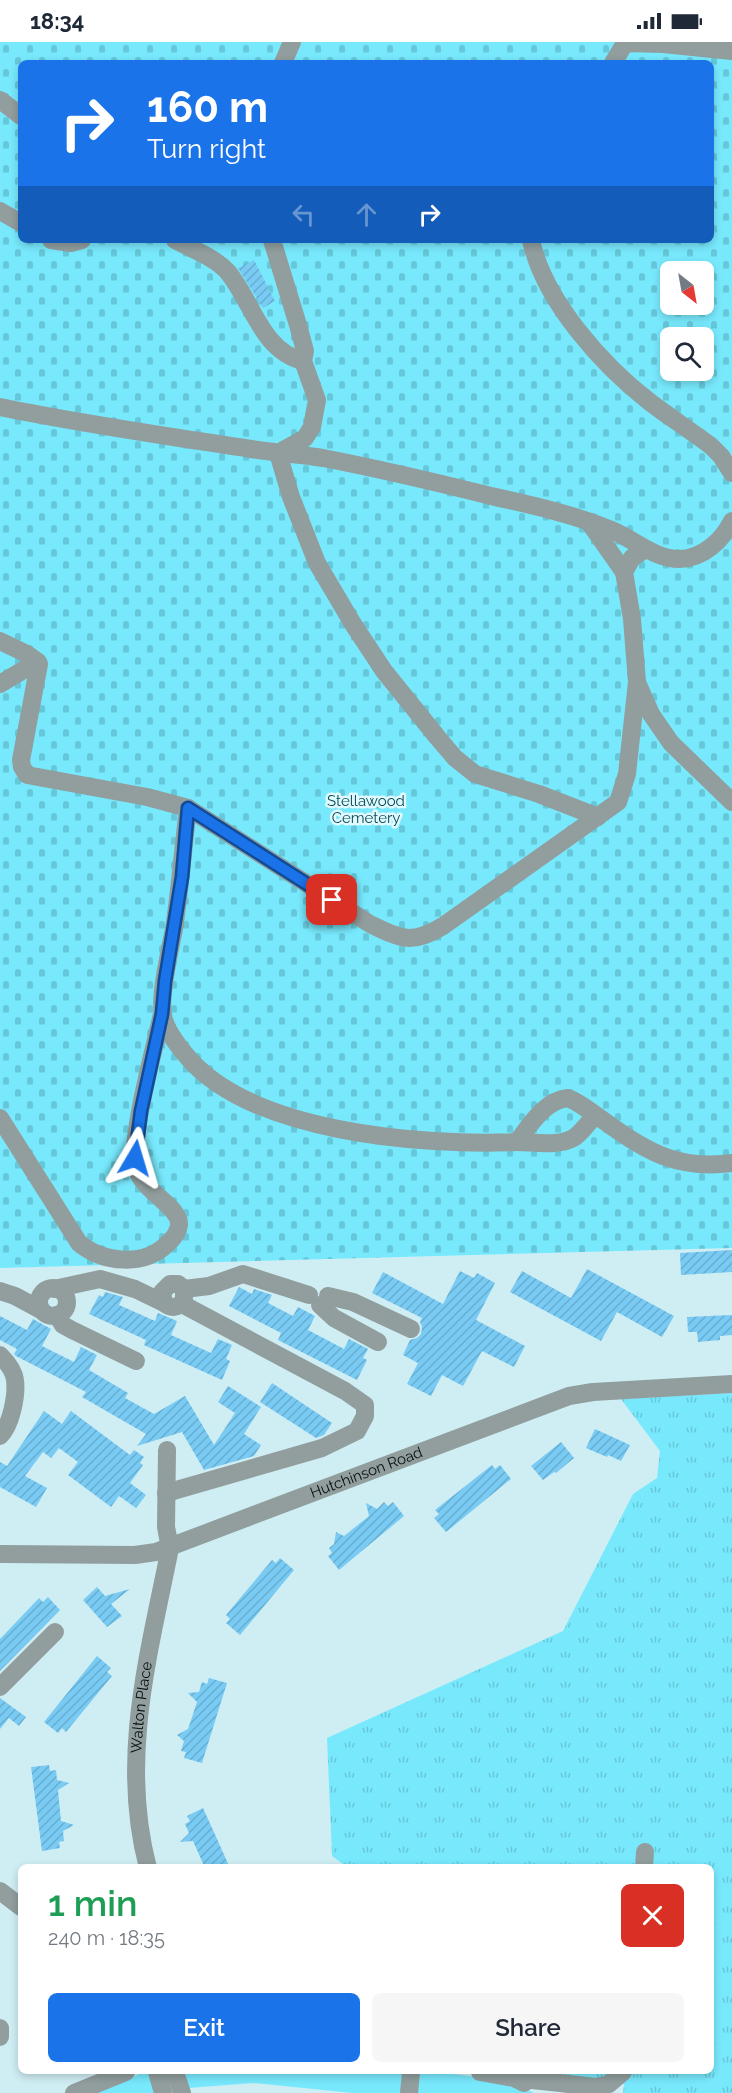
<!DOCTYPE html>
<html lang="en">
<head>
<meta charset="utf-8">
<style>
  body { margin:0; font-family:Raleway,sans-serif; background:#f6f6f7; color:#1f2937; height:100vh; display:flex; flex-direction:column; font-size:22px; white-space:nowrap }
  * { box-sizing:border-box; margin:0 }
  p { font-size:20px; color:#747a83 }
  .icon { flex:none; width:33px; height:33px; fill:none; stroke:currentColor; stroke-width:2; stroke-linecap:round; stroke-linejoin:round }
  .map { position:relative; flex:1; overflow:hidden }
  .details { position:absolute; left:18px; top:1822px; width:696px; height:210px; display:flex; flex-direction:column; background:#fff; border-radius:9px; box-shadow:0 3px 9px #0003 }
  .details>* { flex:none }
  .hud { position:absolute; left:18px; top:18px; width:696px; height:183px; border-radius:9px; box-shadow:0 3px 9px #0003; background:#1a73e8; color:#fff; overflow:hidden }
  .needle { width:39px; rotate:149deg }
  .controls { position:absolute; left:660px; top:219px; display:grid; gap:12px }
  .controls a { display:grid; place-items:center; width:54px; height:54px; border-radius:9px; background:#fff; box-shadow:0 3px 9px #0003; font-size:30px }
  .pin { position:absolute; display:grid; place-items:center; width:51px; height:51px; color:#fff; margin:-26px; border-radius:12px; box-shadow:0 3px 9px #0006 }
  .me { position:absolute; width:66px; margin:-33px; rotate:7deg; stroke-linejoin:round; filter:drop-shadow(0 0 4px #0008) }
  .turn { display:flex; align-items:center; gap:21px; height:126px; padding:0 30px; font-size:27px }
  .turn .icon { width:78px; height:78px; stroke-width:2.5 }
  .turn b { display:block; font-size:42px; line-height:51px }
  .lanes { display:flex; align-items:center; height:57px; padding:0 30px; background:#0003; justify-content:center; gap:30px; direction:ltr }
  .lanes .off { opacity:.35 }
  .round { display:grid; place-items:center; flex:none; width:63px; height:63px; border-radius:9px; background:#f6f6f7 }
  .overview { display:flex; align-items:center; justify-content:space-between; height:102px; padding:0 30px }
  h1 { font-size:36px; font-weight:600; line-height:45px; color:#1e9e55 }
  .action { display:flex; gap:12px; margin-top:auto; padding:12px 30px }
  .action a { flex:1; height:69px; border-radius:9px; background:#1a73e8; color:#fff; font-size:24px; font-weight:600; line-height:69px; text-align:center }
  .action a+a { background:#f6f6f7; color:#1f2937 }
  .status { display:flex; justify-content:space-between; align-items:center; height:42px; padding:0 30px; background:#fff; direction:ltr }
  .status svg { height:16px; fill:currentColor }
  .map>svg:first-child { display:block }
  .grass { fill:#78e9fd }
  .cemetery { fill:url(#cemetery-stones); fill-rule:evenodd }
  .park { fill:url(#park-tufts) }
  .building { fill:url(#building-hatch) }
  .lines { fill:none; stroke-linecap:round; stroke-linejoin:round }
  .minor { stroke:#919e9d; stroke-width:18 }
  .route-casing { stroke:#114b97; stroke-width:15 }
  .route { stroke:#1a73e8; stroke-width:10 }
  .labels { text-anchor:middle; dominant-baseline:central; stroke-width:5; stroke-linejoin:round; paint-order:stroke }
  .park-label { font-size:15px; fill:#0a4b55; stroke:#e1faff }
  .street-label { font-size:15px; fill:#050f11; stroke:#e1faff }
</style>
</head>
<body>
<div class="status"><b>18:34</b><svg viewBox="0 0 49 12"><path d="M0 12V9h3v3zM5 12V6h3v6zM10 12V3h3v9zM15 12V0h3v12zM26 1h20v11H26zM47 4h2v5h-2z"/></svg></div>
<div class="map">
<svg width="732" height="2051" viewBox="0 0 732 2051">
  <defs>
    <pattern id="cemetery-stones" width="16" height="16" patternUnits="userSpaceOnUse" patternTransform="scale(1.5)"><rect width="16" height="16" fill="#78e9fd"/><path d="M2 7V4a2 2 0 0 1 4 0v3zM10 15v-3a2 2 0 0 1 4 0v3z" fill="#66c7d8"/></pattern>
    <pattern id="park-tufts" width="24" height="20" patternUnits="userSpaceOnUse" patternTransform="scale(1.5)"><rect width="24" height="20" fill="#78e9fd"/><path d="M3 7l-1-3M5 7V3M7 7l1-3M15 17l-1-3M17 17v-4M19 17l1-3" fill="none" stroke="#66c7d8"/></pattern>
    <pattern id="building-hatch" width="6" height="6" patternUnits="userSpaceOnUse" patternTransform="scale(1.5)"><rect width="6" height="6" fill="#79cbf4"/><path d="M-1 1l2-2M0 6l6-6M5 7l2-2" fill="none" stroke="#67add0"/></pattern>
  </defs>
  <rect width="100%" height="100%" fill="#cfeef4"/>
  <g class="grass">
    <polygon points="144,2030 150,2033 155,2048 153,2051 97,2051"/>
    <polygon points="181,2030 402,2030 401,2051 353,2051 253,2041 189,2046"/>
    <path d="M415,2030C444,2029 508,2037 534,2051H411Z"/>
  </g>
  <path class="cemetery" d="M0,0H732V1206L0,1226ZM21,21H711V198H21ZM670,230H704V262H670ZM670,296H704V328H670Z"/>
  <polygon class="park" points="732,1351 732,2051 623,2051 624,2042 559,2032 559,2030 711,2030 711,1826 347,1825 332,1814 327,1696 563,1589 633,1452 657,1436 660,1409 621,1357"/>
  <g class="building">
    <polygon points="254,218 275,259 263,266 238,226"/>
    <polygon points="732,1208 732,1230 681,1233 680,1211"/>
    <polygon points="587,1227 674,1274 662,1295 617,1270 601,1299 510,1250 522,1229 571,1256"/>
    <polygon points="460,1229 474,1236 477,1231 495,1241 476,1278 525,1304 514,1325 482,1309 463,1344 442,1333 431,1354 407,1342 418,1321 403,1313 410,1298 417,1296 421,1292 422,1285 420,1280 422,1276 372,1251 383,1230 443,1262"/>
    <polygon points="239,1245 252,1252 254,1247 272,1253 268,1261 293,1274 298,1265 315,1274 308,1288 344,1307 349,1297 368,1307 363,1316 367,1318 357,1338 278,1298 281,1291 229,1264"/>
    <polygon points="105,1250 123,1255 119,1263 155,1279 158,1271 177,1279 171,1293 211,1311 218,1297 232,1303 226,1317 230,1319 222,1338 144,1303 146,1298 89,1272 99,1253 103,1255"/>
    <polygon points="732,1273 732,1293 720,1294 720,1298 698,1300 697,1290 688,1290 687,1275"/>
    <polygon points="0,1274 27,1288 33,1277 51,1287 42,1304 74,1320 81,1305 97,1313 89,1328 128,1351 125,1356 154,1372 185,1354 214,1403 235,1371 218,1360 228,1344 261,1365 244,1392 261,1403 254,1414 204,1428 182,1390 137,1404 146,1392 82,1355 86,1350 16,1314 14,1312 17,1307 0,1298"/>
    <polygon points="272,1341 332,1381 324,1393 316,1396 260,1360"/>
    <polygon points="44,1369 62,1382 71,1369 130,1413 134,1408 144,1415 140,1421 143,1423 130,1441 146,1453 136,1466 119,1454 111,1465 68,1433 78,1420 59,1406 51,1416 43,1410 25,1434 47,1446 36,1465 0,1445 0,1420 7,1424"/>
    <polygon points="595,1387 630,1403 621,1419 608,1413 607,1415 586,1406"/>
    <polygon points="561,1400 574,1416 556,1431 554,1430 543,1438 531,1424"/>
    <polygon points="492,1423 495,1427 500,1423 511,1437 446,1490 434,1476 439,1472 435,1468"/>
    <polygon points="384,1460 388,1464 393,1460 404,1474 339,1528 328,1514 332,1511 329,1506 334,1502 336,1490 344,1494 369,1474 366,1461 377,1467"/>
    <polygon points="280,1516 294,1528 240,1593 226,1581 230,1577 226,1573 272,1518 276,1521"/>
    <polygon points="97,1545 105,1554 130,1547 111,1562 122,1574 107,1585 83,1558"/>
    <polygon points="48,1555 60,1568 0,1629 0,1597 39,1556 43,1560"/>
    <polygon points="97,1614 111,1626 107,1630 112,1634 66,1690 62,1686 58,1691 44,1680"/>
    <polygon points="209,1636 227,1641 202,1721 184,1716 186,1710 181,1709 184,1699 177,1693 188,1687 197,1660 188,1651 199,1650 202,1640 207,1642"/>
    <polygon points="0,1656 26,1675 19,1684 9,1676 0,1687"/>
    <polygon points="49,1723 50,1729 56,1728 57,1738 69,1741 58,1748 61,1779 74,1783 63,1789 64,1799 59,1800 60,1806 42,1809 31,1725"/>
    <polygon points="203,1766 213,1788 230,1826 205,1826 193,1799 180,1800 189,1791 185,1782 190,1779 187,1774"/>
  </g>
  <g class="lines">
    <g class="minor">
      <polyline points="283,21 292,0"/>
      <polyline points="613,21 625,1 663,2 732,9"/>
      <polyline points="0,58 21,74"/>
      <polyline points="0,169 21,181"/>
      <polyline points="51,198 71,201 82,198"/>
      <path d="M175,198C191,207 214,215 227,229C252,258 261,309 303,319"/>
      <polyline points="272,198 298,283 305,309 303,319 317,358 312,385 305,396 278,411 291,455 317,521 353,582 384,629 438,696 455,716 475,732 539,752 598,775"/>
      <path d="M531,198C544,259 603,324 651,361C671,376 691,389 711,404L721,414L732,431"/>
      <path d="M0,365C83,382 167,394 251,407C275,411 299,412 323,416C380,427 435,440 491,454C531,463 572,472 609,487C633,496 653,517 680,517C703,516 722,499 732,479"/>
      <polyline points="589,480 624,530"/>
      <polyline points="645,507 632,516 624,530 632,577 637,640 643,654 651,672 671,701 732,760"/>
      <polyline points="0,599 27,612 38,620"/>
      <path d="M0,642L35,621L38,620L39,622L21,718L22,725L27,733L147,755L188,766C183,807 180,847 174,887C170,908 159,954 163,973C165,987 176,1001 185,1012C248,1091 422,1104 517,1100C530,1083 545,1058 568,1056C581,1061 595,1073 607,1081C648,1111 680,1128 732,1121"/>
      <path d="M188,766L370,882C401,897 412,903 443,884L618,760L627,732L637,640"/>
      <path d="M0,1076L79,1201C103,1221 144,1225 167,1202C173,1197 178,1191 179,1183C181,1165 143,1150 136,1126C129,1098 155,1004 162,972"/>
      <path d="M517,1100C534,1100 560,1105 575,1095C583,1089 589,1080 595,1073"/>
      <circle cx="53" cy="1260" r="14"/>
      <polyline points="54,1247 100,1237 135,1247 164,1261"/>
      <path d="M184,1247V1259C178,1266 171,1267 164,1261L162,1250L170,1242H178L184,1247L209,1244L243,1232L309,1253"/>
      <polyline points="0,1249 15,1254 41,1268"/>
      <polyline points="328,1254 353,1260 411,1287"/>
      <polyline points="320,1263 334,1276 378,1300"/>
      <polyline points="57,1273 63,1283 72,1288 136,1319"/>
      <path d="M0,1313C7,1320 14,1328 15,1338C17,1354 11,1383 0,1394"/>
      <polyline points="166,1451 322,1406 357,1389 365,1374 365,1363 345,1349 182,1262"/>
      <path id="s1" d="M0,1512L135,1513L156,1510L569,1354L593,1350L732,1342"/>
      <polyline points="0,1645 55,1590"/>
      <path id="s2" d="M148,1826C119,1717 149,1612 170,1506L166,1485L167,1408"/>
      <polyline points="644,1826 645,1810"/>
      <polyline points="0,1849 21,1865"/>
      <polyline points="0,1986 0,1995"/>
      <polyline points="157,2030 163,2051"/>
      <polyline points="175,2030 182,2051"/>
      <polyline points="480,2030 514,2036 524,2041"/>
      <polyline points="514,2036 596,2045 609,2042 623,2030"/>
      <polyline points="74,2051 126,2030"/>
      <polyline points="409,2051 411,2030"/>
    </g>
  </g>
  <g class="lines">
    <g class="route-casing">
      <polyline id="route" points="135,1116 141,1069 162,972 165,939 182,835 188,766 332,858"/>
    </g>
    <use href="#route" class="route"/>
  </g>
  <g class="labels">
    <g class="park-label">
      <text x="366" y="759">Stellawood<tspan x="366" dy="17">Cemetery</tspan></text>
    </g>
    <g class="street-label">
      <text stroke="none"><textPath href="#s1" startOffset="381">Hutchinson Road</textPath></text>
      <text stroke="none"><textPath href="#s2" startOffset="162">Walton Place</textPath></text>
    </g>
  </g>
</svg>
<div class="controls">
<a><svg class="needle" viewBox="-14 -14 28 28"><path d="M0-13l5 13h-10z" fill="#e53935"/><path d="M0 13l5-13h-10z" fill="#747a83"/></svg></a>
<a><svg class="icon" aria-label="search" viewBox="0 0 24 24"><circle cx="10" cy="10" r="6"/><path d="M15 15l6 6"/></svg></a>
</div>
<div class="pin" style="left:332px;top:858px;background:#d93025"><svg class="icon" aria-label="arrive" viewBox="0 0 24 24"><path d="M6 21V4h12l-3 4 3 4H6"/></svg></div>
<svg class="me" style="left:135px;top:1116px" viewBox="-20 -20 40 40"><path d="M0-17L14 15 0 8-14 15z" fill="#1a73e8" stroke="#fff" stroke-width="4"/></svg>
<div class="hud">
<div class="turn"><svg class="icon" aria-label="right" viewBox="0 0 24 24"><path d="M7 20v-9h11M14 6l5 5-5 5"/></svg><div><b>160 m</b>Turn right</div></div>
<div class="lanes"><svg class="icon off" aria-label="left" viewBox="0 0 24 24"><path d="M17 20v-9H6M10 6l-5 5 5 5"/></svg><svg class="icon off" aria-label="ahead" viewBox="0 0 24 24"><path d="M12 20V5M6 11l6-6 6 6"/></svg><svg class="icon" aria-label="right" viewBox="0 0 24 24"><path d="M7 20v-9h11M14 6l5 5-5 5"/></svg></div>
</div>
<section class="details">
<div class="overview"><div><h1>1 min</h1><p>240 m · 18:35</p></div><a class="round" style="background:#d93025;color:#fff"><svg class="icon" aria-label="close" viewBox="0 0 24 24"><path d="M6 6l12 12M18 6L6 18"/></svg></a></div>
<div class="action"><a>Exit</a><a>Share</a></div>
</section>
</div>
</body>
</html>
